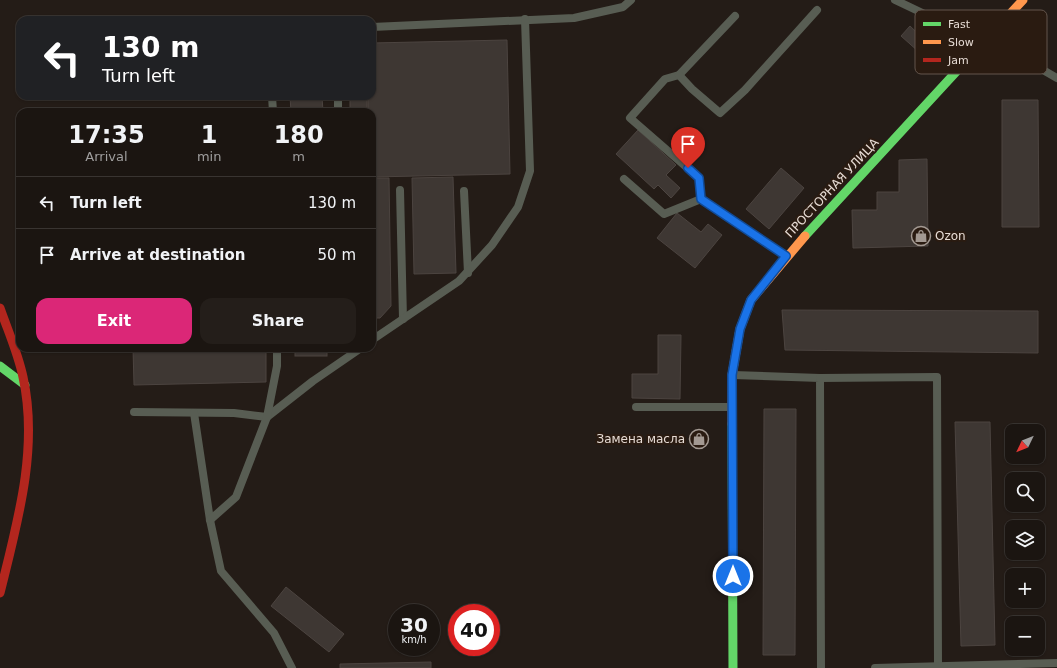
<!DOCTYPE html>
<html lang="en">
<head>
<meta charset="utf-8">
<style>
  body { margin:0; font-family:"DejaVu Sans",sans-serif; background:#241e1a; color:#f1f3f6; height:100vh; display:flex; flex-direction:column; font-size:15px; white-space:nowrap }
  * { box-sizing:border-box; margin:0 }
  p { font-size:13px; color:#a09f9f }
  .icon { flex:none; width:22px; height:22px; fill:none; stroke:currentColor; stroke-width:2; stroke-linecap:round; stroke-linejoin:round }
  .map { position:relative; flex:1; overflow:hidden }
  .details { position:absolute; left:16px; top:108px; width:360px; height:244px; display:flex; flex-direction:column; background:#1b1511; border-radius:12px; box-shadow:0 1px 3px #0004,0 0 0 1px #393431 }
  .details>* { flex:none }
  .banner { position:absolute; left:16px; top:16px; width:360px; height:84px; border-radius:12px; box-shadow:0 1px 3px #0004,0 0 0 1px #393431; background:#202124; color:#fff; overflow:hidden }
  .needle { width:26px; rotate:227deg }
  .buttons { position:absolute; left:1005px; top:424px; display:grid; gap:8px }
  .buttons a { display:grid; place-items:center; width:40px; height:40px; border-radius:8px; background:#1b1511; box-shadow:0 1px 3px #0004,0 0 0 1px #393431; font-size:20px }
  .speed { position:absolute; left:388px; top:604px; display:flex; gap:8px; font-size:20px; font-weight:700; text-align:center }
  .speed>* { display:grid; place-content:center; width:52px; height:52px; border-radius:50%; background:#1b1511; box-shadow:0 1px 3px #0004,0 0 0 1px #393431; line-height:1 }
  .speed small { font-size:10px; font-weight:400 }
  .speed .limit { border:6px solid #d22; background:#fff; color:#111 }
  .pin { position:absolute; display:grid; place-items:center; width:34px; height:34px; color:#fff; margin:-41px -17px; border-radius:50% 50% 50% 0; rotate:-45deg; box-shadow:0 0 4px #0007 }
  .pin .icon { rotate:45deg }
  .me { position:absolute; width:44px; margin:-22px; rotate:0deg; stroke-linejoin:round; filter:drop-shadow(0 0 3px #0008) }
  .turn { display:flex; align-items:center; gap:14px; height:84px; padding:0 20px; font-size:18px }
  .turn .icon { width:52px; height:52px; stroke-width:2.5 }
  .turn b { display:block; font-size:28px; line-height:34px }
  .eta { display:flex; justify-content:space-evenly; align-items:center; height:68px; text-align:center }
  .eta b { font-size:24px; font-weight:700; line-height:28px }
  .button { display:flex; gap:8px; margin-top:auto; padding:8px 20px }
  .button a { flex:1; height:46px; border-radius:12px; background:#db2777; color:#fff; font-size:16px; font-weight:700; line-height:46px; text-align:center }
  .button a+a { background:#241e1a; color:#f1f3f6 }
  ul { padding:0; list-style:none }
  li { display:flex; align-items:center; gap:12px; height:52px; padding:0 20px; border-top:1px solid #393431 }
  li div { flex:1 }
  li b { display:block; font-size:15px }
  li em { font-style:normal }
  .map>svg:first-child { display:block }
  .building { fill:#3e3733; stroke:#4c4440 }
  .lines { fill:none; stroke-linecap:round; stroke-linejoin:round }
  .lane { stroke:#585d53; stroke-width:8 }
  .fast { stroke:#63d668; stroke-width:9 }
  .slow { stroke:#ff974d; stroke-width:9 }
  .jam { stroke:#b3261e; stroke-width:9 }
  .route-casing { stroke:#114b97; stroke-width:10 }
  .route { stroke:#1a73e8; stroke-width:7 }
  .labels { text-anchor:middle; dominant-baseline:central; stroke-width:4; stroke-linejoin:round; paint-order:stroke }
  .street-label { font-size:12px; fill:#e7dcd5; stroke:#2a1b11 }
  .poi-label { font-size:12px; fill:#e7dcd5; stroke:#2a1b11; text-anchor:start }
  .key { fill:#2a1b11; stroke:#63554c; stroke-width:1 }
  .key-label { font-size:11px; fill:#e7dcd5 }
</style>
</head>
<body>
<div class="map">
<svg width="1057" height="668" viewBox="0 0 1057 668">
  <rect width="100%" height="100%" fill="#241c17"/>
  <g class="building">
    <polygon points="910,26 928,43 919,52 901,36"/>
    <polygon points="507,40 510,174 372,177 372,112 368,112 368,96 372,96 372,43"/>
    <polygon points="290,96 322,96 323,112 291,112"/>
    <rect x="350" y="96" width="17" height="16"/>
    <polygon points="1002,100 1038,100 1039,227 1002,227"/>
    <polygon points="638,130 676,165 666,175 680,188 671,198 658,185 654,189 616,154"/>
    <polygon points="927,159 928,246 853,248 852,210 877,210 877,192 899,192 899,160"/>
    <polygon points="781,168 804,188 769,229 746,209"/>
    <polygon points="453,177 456,273 414,274 412,178"/>
    <polygon points="372,178 389,178 391,306 380,318 372,318"/>
    <polygon points="677,213 701,232 708,224 722,235 695,268 657,238"/>
    <polygon points="782,310 1038,311 1038,353 785,350"/>
    <polygon points="658,335 681,335 680,399 632,398 632,374 658,374"/>
    <polygon points="133,348 266,348 266,382 134,385"/>
    <rect x="295" y="348" width="32" height="8"/>
    <polygon points="764,409 796,409 795,655 763,655"/>
    <polygon points="955,422 990,422 995,645 961,646"/>
    <polygon points="286,587 344,634 329,652 271,606"/>
    <polygon points="431,662 431,668 340,668 340,664"/>
  </g>
  <g class="lines">
    <g class="lane">
      <polyline points="895,0 935,19 977,48"/>
      <polyline points="735,16 679,75 665,79 630,118 699,178 701,199 786,256"/>
      <polyline points="372,27 574,18 623,7 631,0"/>
      <polyline points="989,39 1057,78"/>
      <polyline points="679,75 692,89 720,113 745,90 817,10"/>
      <polyline points="272,96 273,112"/>
      <polyline points="338,96 338,112"/>
      <polyline points="624,179 664,214 701,199"/>
      <polyline points="400,190 403,319"/>
      <polyline points="464,191 468,273"/>
      <polyline points="372,340 459,281 492,245 518,207 530,171 525,19"/>
      <polyline points="733,375 820,378 821,668"/>
      <polyline points="820,378 937,377 938,665"/>
      <polyline points="636,407 732,407"/>
      <polyline points="134,412 234,413 267,417 313,381 361,348"/>
      <polyline points="194,413 210,520 221,571 274,633 292,668"/>
      <polyline points="210,520 236,497 267,417 277,366 277,348"/>
      <polyline points="875,668 1057,663"/>
    </g>
    <g class="fast">
      <polyline points="805,236 967,60"/>
      <polyline points="0,366 25,385"/>
      <polyline points="732,424 733,668"/>
    </g>
    <g class="slow">
      <polyline points="967,60 1023,0"/>
      <polyline points="732,424 732,375 740,329 751,300 805,236"/>
    </g>
    <path class="jam" d="M0,308C8,331 18,353 23,377C39,449 17,524 0,593"/>
  </g>
  <g class="lines">
    <g class="route-casing">
      <polyline id="route" points="688,168 699,178 701,199 786,256 751,300 740,329 732,375 733,576"/>
    </g>
    <use href="#route" class="route"/>
  </g>
  <defs>
    <g id="shop-ring" transform="scale(1)"><circle r="9.5" fill="#2a1b11" stroke="#a39992" stroke-width="1.5"/><path d="M-5-2.5h2.3a2.7 3.5 0 0 1 5.4 0H5L5.5 6h-11ZM-1.5-2.5h3a1.5 2.3 0 0 0-3 0Z" fill="#a39992"/></g>
  </defs>
  <g fill-rule="evenodd">
    <use href="#shop-ring" x="921" y="236"/>
    <use href="#shop-ring" x="699" y="439"/>
  </g>
  <g class="labels">
    <g class="street-label">
      <text transform="translate(832 188) rotate(-47)">ПРОСТОРНАЯ УЛИЦА</text>
    </g>
    <g class="poi-label">
      <text x="935" y="236">Ozon</text>
      <text x="685" y="439" text-anchor="end">Замена масла</text>
    </g>
  </g>
  <rect x="915" y="10" width="132" height="64" rx="6" class="key"/>
  <rect x="923" y="22" width="18" height="4" fill="#63d668"/>
  <rect x="923" y="40" width="18" height="4" fill="#ff974d"/>
  <rect x="923" y="58" width="18" height="4" fill="#b3261e"/>
  <g class="key-label">
    <text x="948" y="28">Fast</text>
    <text x="948" y="46">Slow</text>
    <text x="948" y="64">Jam</text>
  </g>
</svg>
<div class="buttons">
<a><svg class="needle" viewBox="-14 -14 28 28"><path d="M0-13l5 13h-10z" fill="#e53935"/><path d="M0 13l5-13h-10z" fill="#a09f9f"/></svg></a>
<a><svg class="icon" aria-label="search" viewBox="0 0 24 24"><circle cx="10" cy="10" r="6"/><path d="M15 15l6 6"/></svg></a>
<a><svg class="icon" aria-label="layers" viewBox="0 0 24 24"><path d="M12 4l9 5-9 5-9-5zM3 14l9 5 9-5"/></svg></a>
<a>+</a>
<a>−</a>
</div>
<div class="speed"><div>30<small>km/h</small></div><div class="limit">40</div></div>
<div class="pin" style="left:688px;top:168px;background:#d93025"><svg class="icon" aria-label="arrive" viewBox="0 0 24 24"><path d="M6 21V4h12l-3 4 3 4H6"/></svg></div>
<svg class="me" style="left:733px;top:576px" viewBox="-20 -20 40 40"><circle r="17" fill="#1a73e8" stroke="#fff" stroke-width="3"/><path d="M0-11L8 9 0 5-8 9z" fill="#fff"/></svg>
<div class="banner">
<div class="turn"><svg class="icon" aria-label="left" viewBox="0 0 24 24"><path d="M17 20v-9H6M10 6l-5 5 5 5"/></svg><div><b>130 m</b>Turn left</div></div>
</div>
<section class="details">
<div class="eta">
<div><b>17:35</b><p>Arrival</p></div>
<div><b>1</b><p>min</p></div>
<div><b>180</b><p>m</p></div>
</div>
<ul>
<li><svg class="icon" aria-label="left" viewBox="0 0 24 24"><path d="M17 20v-9H6M10 6l-5 5 5 5"/></svg><div><b>Turn left</b></div><em>130 m</em></li>
<li><svg class="icon" aria-label="arrive" viewBox="0 0 24 24"><path d="M6 21V4h12l-3 4 3 4H6"/></svg><div><b>Arrive at destination</b></div><em>50 m</em></li>
</ul>
<div class="button"><a>Exit</a><a>Share</a></div>
</section>
</div>
</body>
</html>
